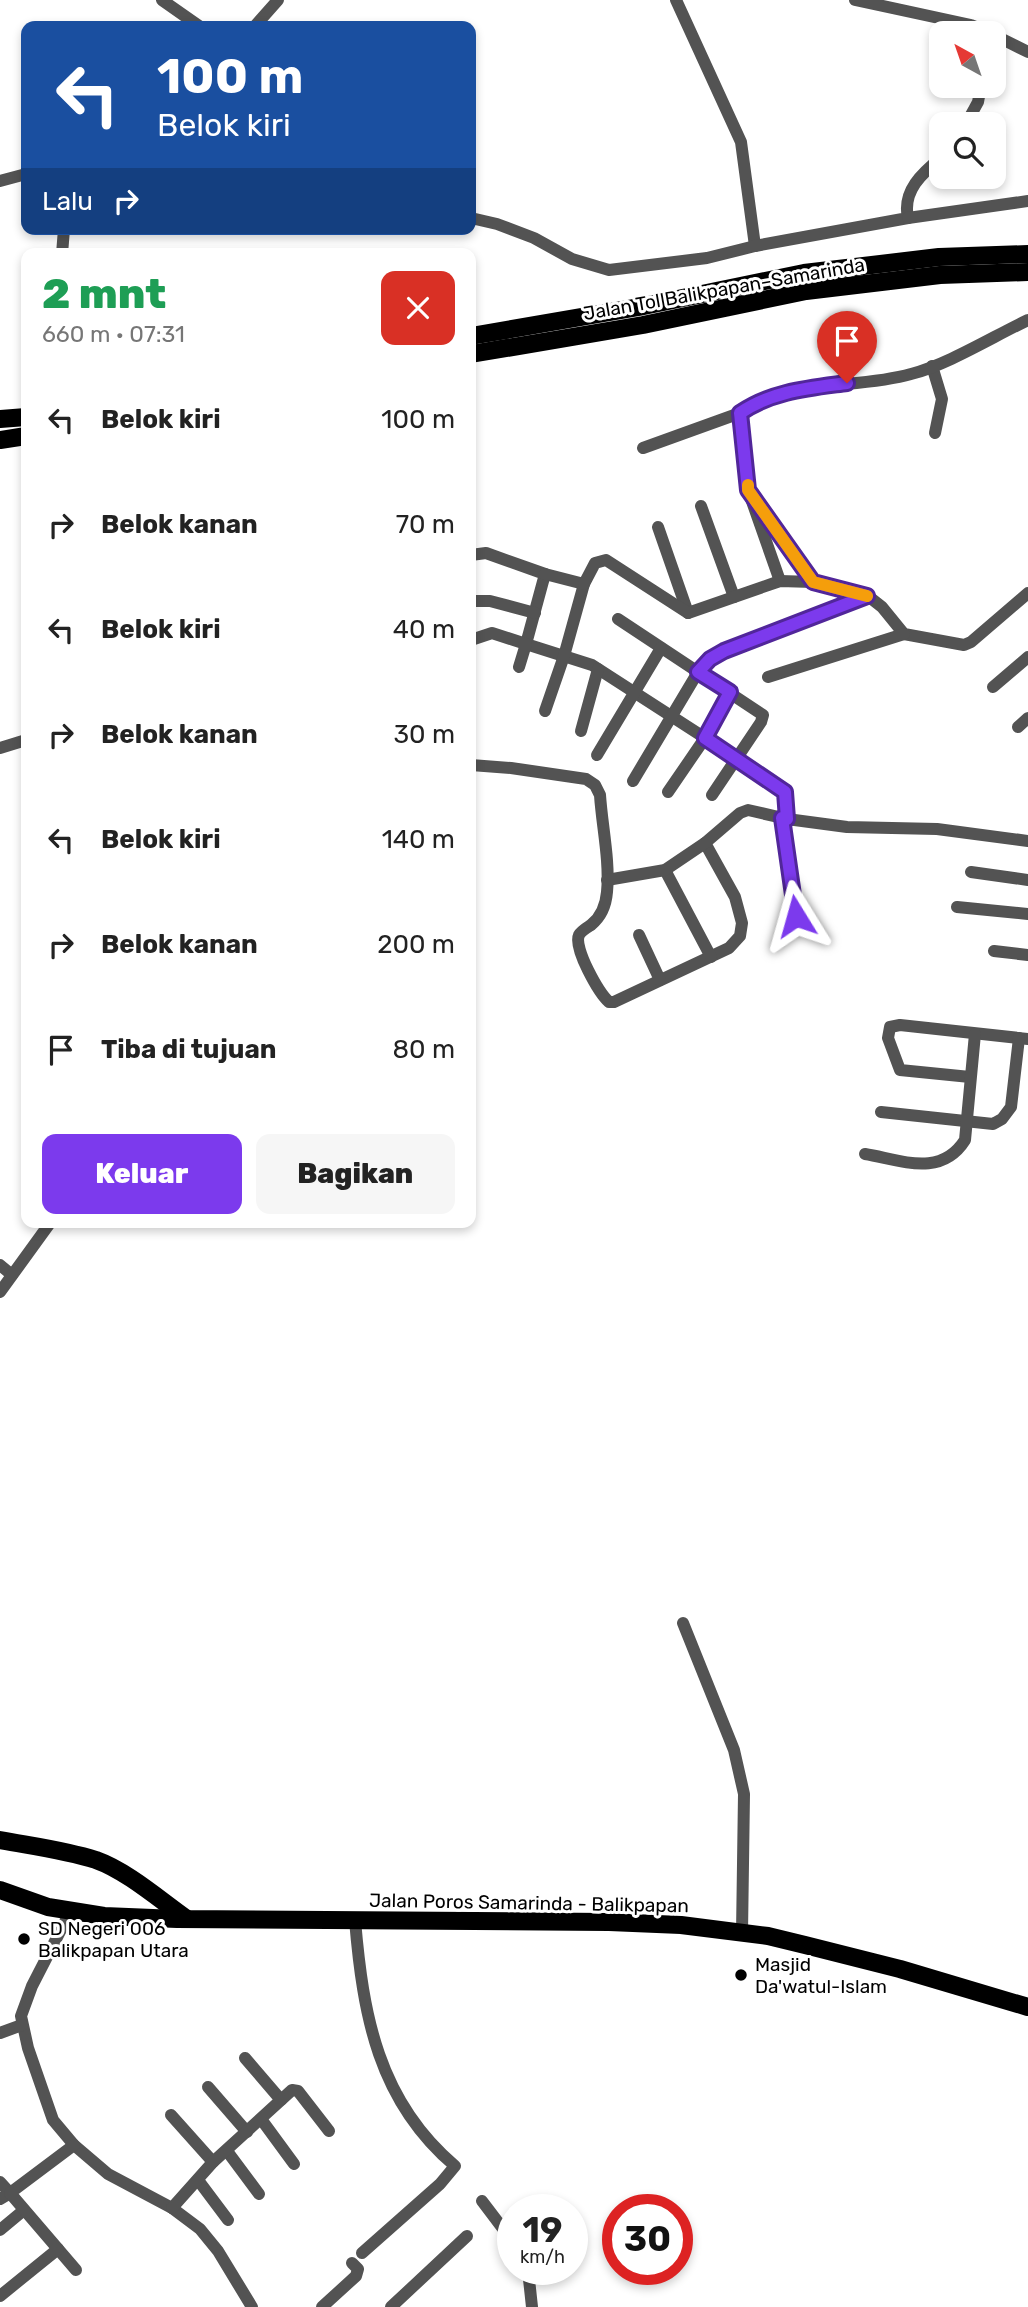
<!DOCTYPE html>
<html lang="id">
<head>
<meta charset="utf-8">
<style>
  body { margin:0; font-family:Rubik,sans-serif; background:#f6f6f6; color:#222; height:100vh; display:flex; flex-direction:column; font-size:26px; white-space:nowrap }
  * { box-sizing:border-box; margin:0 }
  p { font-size:23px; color:#767676 }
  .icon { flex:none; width:38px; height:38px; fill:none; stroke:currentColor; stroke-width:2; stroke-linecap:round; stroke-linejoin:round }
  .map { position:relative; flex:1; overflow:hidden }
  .details { position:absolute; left:21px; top:248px; width:455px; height:980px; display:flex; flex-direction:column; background:#fff; border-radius:14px; box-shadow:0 4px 10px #0003 }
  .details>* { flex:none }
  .top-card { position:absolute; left:21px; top:21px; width:455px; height:214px; border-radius:14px; box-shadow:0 4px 10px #0003; background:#1a4fa0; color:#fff; overflow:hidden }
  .needle { width:46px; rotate:320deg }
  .controls { position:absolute; left:929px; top:21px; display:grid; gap:14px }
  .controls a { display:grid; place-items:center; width:77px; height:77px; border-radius:14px; background:#fff; box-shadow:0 4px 10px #0003; font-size:35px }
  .speed { position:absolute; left:497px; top:2194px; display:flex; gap:14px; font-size:35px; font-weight:700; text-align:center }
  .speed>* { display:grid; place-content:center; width:91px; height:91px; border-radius:50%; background:#fff; box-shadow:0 4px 10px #0003; line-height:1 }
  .speed small { font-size:18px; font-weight:400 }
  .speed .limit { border:10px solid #d22; background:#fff; color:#111 }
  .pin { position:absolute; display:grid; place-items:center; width:60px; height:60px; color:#fff; margin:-72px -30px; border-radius:50% 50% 50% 0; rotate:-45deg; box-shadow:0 0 7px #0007 }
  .pin .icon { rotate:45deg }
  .me { position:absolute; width:77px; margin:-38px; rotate:352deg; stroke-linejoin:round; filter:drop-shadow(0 0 5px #0008) }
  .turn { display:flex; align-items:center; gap:24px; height:147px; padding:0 21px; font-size:32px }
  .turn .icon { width:91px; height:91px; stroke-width:2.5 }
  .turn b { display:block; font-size:49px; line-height:60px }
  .then { display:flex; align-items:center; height:66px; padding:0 21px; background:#0003; gap:14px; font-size:26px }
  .round { display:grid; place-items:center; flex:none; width:74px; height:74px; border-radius:14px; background:#f6f6f6 }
  .headline { display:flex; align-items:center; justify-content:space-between; height:119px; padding:0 21px }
  h1 { font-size:42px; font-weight:800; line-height:52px; color:#1e9e55 }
  .primary-button { display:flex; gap:14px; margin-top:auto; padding:14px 21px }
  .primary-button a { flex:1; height:80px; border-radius:14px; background:#7c3aed; color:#fff; font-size:28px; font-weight:800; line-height:80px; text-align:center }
  .primary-button a+a { background:#f6f6f6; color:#222 }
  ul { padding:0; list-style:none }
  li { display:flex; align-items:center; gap:21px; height:105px; padding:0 21px }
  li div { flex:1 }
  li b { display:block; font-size:26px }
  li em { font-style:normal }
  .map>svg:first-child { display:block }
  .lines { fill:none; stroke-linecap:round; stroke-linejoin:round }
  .minor { stroke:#535353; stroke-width:12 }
  .highway { stroke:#000; stroke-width:18 }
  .route-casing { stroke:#51269a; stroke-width:18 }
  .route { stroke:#7c3aed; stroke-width:12 }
  .slow { stroke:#f59e0b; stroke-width:12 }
  .poi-dot { fill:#000; stroke:#fff; stroke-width:2.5 }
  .labels { text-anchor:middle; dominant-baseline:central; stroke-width:6; stroke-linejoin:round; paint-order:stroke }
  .street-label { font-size:19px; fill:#000; stroke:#fff }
  .poi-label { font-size:19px; fill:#000; stroke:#fff; text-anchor:start }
</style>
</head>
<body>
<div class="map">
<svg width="1028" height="2307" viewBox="0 0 1028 2307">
  <rect width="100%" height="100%" fill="#fff"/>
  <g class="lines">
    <g class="minor">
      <polyline points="162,0 199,26"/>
      <polyline points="676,0 741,142 755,246"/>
      <polyline points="855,0 971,25 991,33"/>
      <polyline points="255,26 278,0"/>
      <polyline points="994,35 1028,52"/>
      <polyline points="966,124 978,102 981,86"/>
      <polyline points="0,181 26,174"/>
      <path d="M471,218L497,224L534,238L572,259L609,270L707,258L755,246L908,218C902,191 922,173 942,157"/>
      <polyline points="908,218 1028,201"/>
      <polyline points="62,254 64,229"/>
      <polyline points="932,366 942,399 935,433"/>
      <polyline points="643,448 740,413"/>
      <polyline points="757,502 813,582"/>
      <polyline points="701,506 734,597"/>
      <polyline points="658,527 688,613"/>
      <polyline points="471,555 486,553 545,574 526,644 592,665 778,785 786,795 787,819"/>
      <polyline points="545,574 584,584 564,656 545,711"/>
      <path d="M780,581L748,490L740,413C790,378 855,390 911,374C947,365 994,336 1028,320"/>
      <polyline points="584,584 595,563 606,560 688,613 780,581 813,582 868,596 882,607 904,634 964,645 971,642 1028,593"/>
      <polyline points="471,601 490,601 535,613"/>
      <polyline points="618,619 763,715 761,722 712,795"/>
      <polyline points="471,640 492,633 526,644 519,667"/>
      <polyline points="768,677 904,634"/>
      <polyline points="993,687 1028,657"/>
      <polyline points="1018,727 1028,718"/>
      <polyline points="581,731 598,669"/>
      <polyline points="0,748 26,740"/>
      <polyline points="597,755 661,648"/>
      <path d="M471,765L511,768L586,779L595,785L600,795C602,826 610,861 607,892C606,904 601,917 591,925C588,927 581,931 579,935C573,948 599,993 609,1002H614L729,948L740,936L742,923L735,897L705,843"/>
      <polyline points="633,781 698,672 710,659 724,651 868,596"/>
      <polyline points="668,792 705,738 730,692"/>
      <polyline points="782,818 795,916"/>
      <polyline points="665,870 711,957"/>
      <polyline points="971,872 1028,880"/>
      <polyline points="607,880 665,870 705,843 740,813 748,810 787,819 847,827 937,829 1028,841"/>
      <polyline points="957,907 1028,914"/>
      <polyline points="639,935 660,980"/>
      <polyline points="994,951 1028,955"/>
      <polyline points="970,1077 900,1070 888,1038 890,1027 900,1025 1028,1039"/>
      <polyline points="881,1112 993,1124 1002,1119 1011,1107 1019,1038"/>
      <path d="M865,1154C901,1160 941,1178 965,1140L975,1034"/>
      <polyline points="0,1265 12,1275"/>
      <polyline points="0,1292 50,1223"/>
      <polyline points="683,1623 734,1750 744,1794 742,1933"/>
      <polyline points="70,1912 32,1986 21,2016 28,2048 53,2120 74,2145 108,2174 172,2208 200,2229 218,2251 252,2307"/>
      <path d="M355,1920C363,2015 378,2101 455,2166L440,2184L362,2253"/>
      <polyline points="0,2033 22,2025"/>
      <polyline points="245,2058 281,2100"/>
      <polyline points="208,2087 247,2132"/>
      <polyline points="171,2115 213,2162"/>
      <polyline points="261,2119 294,2164"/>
      <polyline points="227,2151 259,2194"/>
      <polyline points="198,2180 228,2220"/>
      <polyline points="0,2182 10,2193 0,2199"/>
      <polyline points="482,2201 513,2242"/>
      <polyline points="172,2208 213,2162 292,2090 298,2091 329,2131"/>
      <polyline points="0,2230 24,2210"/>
      <polyline points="58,2249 76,2270"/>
      <polyline points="528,2270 532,2307"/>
      <polyline points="0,2296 58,2249 10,2193 74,2145"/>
      <polyline points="322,2307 356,2276 358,2269 352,2263"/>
      <polyline points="391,2307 467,2236"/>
    </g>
    <g class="highway">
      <polyline points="471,336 639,307 804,273 939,257 1028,254"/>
      <polyline points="471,354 643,325 806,291 940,275 1028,272"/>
      <polyline points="0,419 26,417"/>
      <polyline points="0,440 26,436"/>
      <path d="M0,1840C32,1846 65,1850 96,1860C127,1871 160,1900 187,1919"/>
      <polyline points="0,1890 48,1907 104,1916 177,1919 609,1922 681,1925 768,1936 805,1945 900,1969 1028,2007"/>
    </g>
  </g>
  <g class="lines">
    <g class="route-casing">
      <path id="route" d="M796,916L782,818L787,819L785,792L705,738L730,692L698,672L710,659L724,651L867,596L813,582L748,490L740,413C772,391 810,388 847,383"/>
    </g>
    <use href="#route" class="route"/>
    <polyline class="slow" points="748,485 748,490 813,582 867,596"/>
  </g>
  <g class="poi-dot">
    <circle cx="24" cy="1939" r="7"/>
    <circle cx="741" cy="1975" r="7"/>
  </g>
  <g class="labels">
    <g class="street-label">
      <text transform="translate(724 289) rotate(-10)">Jalan Tol Balikpapan–Samarinda</text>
      <text transform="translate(529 1903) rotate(1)">Jalan Poros Samarinda - Balikpapan</text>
    </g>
    <g class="poi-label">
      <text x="38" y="1928">SD Negeri 006<tspan x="38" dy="22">Balikpapan Utara</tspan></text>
      <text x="755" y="1964">Masjid<tspan x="755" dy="22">Da'watul-Islam</tspan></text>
    </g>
  </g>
</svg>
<div class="controls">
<a><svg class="needle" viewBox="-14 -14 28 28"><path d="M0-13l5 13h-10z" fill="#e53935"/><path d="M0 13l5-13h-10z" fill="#767676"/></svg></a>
<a><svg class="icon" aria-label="search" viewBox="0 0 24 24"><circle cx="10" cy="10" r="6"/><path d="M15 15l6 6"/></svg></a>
</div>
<div class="speed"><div>19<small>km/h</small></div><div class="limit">30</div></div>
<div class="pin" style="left:847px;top:383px;background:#d93025"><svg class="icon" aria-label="arrive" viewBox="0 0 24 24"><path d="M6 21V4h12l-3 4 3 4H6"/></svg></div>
<svg class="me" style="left:796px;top:916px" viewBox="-20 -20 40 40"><path d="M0-17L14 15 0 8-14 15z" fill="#7c3aed" stroke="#fff" stroke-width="4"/></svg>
<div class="top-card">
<div class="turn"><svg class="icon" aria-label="left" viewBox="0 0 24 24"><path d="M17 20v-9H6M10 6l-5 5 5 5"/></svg><div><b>100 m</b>Belok kiri</div></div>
<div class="then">Lalu<svg class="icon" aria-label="right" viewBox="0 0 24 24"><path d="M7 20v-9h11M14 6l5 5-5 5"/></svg></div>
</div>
<section class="details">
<div class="headline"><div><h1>2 mnt</h1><p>660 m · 07:31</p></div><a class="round" style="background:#d93025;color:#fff"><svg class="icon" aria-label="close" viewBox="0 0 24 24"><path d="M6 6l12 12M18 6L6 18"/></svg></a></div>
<ul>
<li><svg class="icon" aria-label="left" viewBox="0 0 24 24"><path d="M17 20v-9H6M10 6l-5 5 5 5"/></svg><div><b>Belok kiri</b></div><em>100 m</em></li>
<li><svg class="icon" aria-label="right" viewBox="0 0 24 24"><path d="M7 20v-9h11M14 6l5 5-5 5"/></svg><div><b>Belok kanan</b></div><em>70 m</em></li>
<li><svg class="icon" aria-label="left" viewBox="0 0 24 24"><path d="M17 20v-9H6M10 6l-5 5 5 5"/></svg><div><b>Belok kiri</b></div><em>40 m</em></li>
<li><svg class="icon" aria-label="right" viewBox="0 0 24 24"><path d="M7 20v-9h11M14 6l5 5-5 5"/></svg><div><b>Belok kanan</b></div><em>30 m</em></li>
<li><svg class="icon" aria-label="left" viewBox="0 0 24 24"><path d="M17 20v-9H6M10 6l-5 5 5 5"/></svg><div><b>Belok kiri</b></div><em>140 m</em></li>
<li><svg class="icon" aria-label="right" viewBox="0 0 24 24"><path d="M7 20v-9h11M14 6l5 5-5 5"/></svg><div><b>Belok kanan</b></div><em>200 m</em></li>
<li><svg class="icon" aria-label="arrive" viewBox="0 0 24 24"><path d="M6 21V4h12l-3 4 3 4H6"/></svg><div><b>Tiba di tujuan</b></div><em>80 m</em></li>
</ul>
<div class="primary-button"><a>Keluar</a><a>Bagikan</a></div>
</section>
</div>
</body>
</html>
